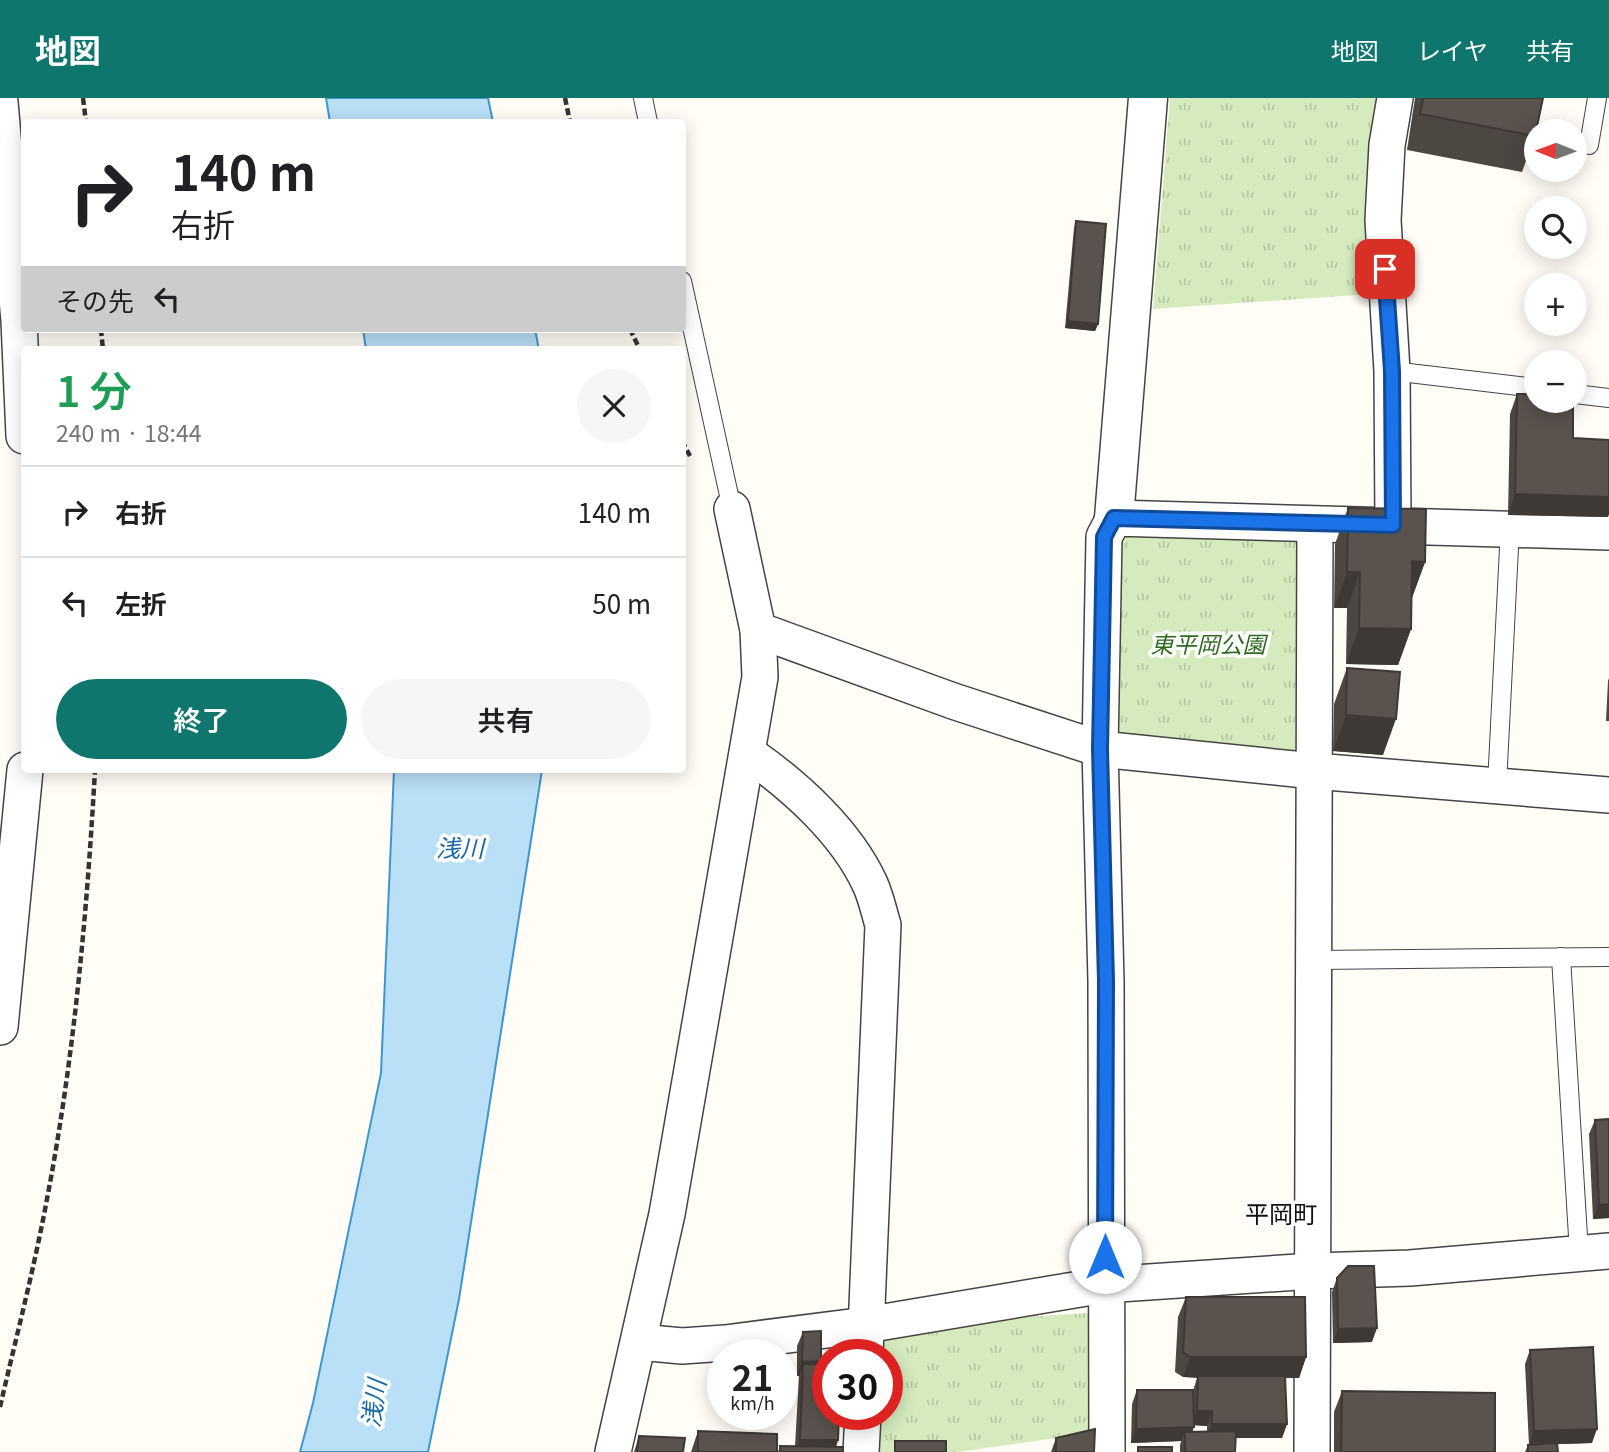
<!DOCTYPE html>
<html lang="ja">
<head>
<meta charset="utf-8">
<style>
  body { margin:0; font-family:Georgia,"Noto Sans JP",serif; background:#f6f6f6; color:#202124; height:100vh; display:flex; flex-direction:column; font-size:26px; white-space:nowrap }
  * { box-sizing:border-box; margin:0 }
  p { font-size:23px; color:#757577 }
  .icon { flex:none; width:38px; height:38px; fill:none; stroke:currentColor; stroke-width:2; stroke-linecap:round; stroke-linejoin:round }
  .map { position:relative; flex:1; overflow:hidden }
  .sheet { position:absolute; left:21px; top:248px; width:665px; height:427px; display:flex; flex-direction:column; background:#fff; border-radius:7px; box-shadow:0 4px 18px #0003 }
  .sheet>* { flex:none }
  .guide { position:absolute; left:21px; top:21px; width:665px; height:214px; border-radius:7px; box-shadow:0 4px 18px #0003; background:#fff; color:#202124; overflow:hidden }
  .needle { width:46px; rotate:271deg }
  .tools { position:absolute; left:1524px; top:21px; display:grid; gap:14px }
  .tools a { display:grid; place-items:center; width:63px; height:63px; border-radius:50%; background:#fff; box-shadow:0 4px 18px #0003; font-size:35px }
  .speed { position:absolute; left:707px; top:1241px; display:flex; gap:14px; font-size:35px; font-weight:700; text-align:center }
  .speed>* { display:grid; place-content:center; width:91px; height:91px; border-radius:50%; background:#fff; box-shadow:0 4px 18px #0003; line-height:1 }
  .speed small { font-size:18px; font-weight:400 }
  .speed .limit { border:10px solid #d22; background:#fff; color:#111 }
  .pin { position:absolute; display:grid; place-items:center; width:60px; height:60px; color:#fff; margin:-30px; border-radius:14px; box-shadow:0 4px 10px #0006 }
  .me { position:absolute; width:77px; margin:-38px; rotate:0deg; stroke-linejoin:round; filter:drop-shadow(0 0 5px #0008) }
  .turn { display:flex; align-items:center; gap:24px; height:147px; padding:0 35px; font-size:32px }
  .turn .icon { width:91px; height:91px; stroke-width:2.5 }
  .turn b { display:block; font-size:49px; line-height:60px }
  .then { display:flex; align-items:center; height:66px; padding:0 35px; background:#0003; gap:14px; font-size:26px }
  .round { display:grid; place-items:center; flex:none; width:74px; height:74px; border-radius:37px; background:#f6f6f6 }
  .headline { display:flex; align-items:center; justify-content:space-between; height:119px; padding:0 35px }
  h1 { font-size:42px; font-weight:600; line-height:52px; color:#1e9e55 }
  .primary-button { display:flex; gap:14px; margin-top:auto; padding:14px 35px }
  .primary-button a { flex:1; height:80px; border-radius:42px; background:#0f766e; color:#fff; font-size:28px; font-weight:600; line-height:80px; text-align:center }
  .primary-button a+a { background:#f6f6f6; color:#202124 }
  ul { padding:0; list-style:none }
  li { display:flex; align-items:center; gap:21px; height:91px; padding:0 35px; border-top:2px solid #e0e0e0 }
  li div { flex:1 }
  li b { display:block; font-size:26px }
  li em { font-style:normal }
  header { display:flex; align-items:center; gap:42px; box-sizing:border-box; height:98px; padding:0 35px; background:#0f766e; color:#fff }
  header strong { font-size:33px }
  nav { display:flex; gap:38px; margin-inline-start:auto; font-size:24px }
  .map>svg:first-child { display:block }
  .park { fill:url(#park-tufts) }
  .water { fill:#b9e0f7; stroke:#3f96cf; stroke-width:2 }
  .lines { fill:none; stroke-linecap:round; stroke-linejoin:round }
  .service-casing { stroke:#444; stroke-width:20 }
  .minor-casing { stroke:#444; stroke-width:38 }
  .tertiary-casing { stroke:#444; stroke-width:41 }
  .path { stroke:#333; stroke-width:4.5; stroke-dasharray:7 3.5; stroke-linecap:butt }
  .service { stroke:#fff; stroke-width:18 }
  .minor { stroke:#fff; stroke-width:35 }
  .tertiary { stroke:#fff; stroke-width:38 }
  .wall { fill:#4d4742; fill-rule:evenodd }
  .shaded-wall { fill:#3f3936 }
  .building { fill:#5a524d; stroke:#3f3936; stroke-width:2 }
  .route-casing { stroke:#114b97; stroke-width:18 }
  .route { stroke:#1a73e8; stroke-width:12 }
  .labels { text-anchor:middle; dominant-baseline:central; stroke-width:7; stroke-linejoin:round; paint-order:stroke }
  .park-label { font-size:23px; font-style:italic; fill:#2f6b1f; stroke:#fff }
  .water-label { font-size:24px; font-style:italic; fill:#1768a6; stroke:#fff }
  .neighbourhood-label { font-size:24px; fill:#111; stroke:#fff }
</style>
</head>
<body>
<header>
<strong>地図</strong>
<nav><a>地図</a><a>レイヤ</a><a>共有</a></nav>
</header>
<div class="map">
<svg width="1609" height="1354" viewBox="0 0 1609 1354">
  <defs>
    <pattern id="park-tufts" width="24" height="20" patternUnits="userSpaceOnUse" patternTransform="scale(1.75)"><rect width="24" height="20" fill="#d5ebbd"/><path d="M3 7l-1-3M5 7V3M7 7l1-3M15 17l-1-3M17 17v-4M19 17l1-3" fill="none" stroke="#b6c8a1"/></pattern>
  </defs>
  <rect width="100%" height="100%" fill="#fffdf5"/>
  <g class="park">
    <polygon points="1170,0 1395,0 1386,195 1153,211"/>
    <polygon points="1315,427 1314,673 1100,651 1104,439"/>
    <polygon points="1088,1215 1092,1335 957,1354 876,1354 878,1316 887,1316 887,1256 881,1256 882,1234 915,1226"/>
  </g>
  <g class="water">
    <polygon points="326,0 488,0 493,24 330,24"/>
    <polygon points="363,231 535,231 539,252 366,252"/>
    <polygon points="394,672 542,672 459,1201 428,1354 300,1354 313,1305 381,975"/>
  </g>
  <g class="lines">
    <g class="service-casing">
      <g id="service">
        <polyline points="643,0 648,24"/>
        <polyline points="1589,47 1597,0"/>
        <polyline points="682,183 732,411"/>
        <polyline points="1392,273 1536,290"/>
        <polyline points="1575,296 1609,300"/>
        <polyline points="1497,687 1510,430"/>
        <polyline points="1561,859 1579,1155"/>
        <polyline points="1316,862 1609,859"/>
      </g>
    </g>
    <g class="minor-casing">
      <g id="minor">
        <polyline points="0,4 19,223 24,338"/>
        <polyline points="1393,427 1392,273 1383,122 1387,47 1395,0"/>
        <polyline points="758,532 953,603 1100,651 1314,673 1609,697"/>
        <path d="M749,656C795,688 846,734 870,786C876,799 879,814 883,827L865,1256"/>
        <polyline points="0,929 25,672"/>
        <polyline points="639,1244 682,1248 725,1245 866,1227 1104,1187 1313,1173 1410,1170 1609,1153"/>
        <polyline points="613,1354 667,1116 760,579 758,532 732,411"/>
        <polyline points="861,1354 863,1316"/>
        <polyline points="1107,1354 1106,883 1100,651 1104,439 1114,420 1609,434"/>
        <polyline points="1312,1354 1315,427"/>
      </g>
    </g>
    <g class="tertiary-casing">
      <polyline id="tertiary" points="1114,420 1148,0"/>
    </g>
    <g class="path">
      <polyline points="83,0 86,24"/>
      <polyline points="565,0 570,24"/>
      <polyline points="101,231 103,252"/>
      <polyline points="630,231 640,252"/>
      <polyline points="682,343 690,358"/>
      <path d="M0,1309C16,1240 34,1171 47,1101C74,960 87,815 95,672"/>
    </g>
    <use href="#service" class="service"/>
    <use href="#minor" class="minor"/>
    <use href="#tertiary" class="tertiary"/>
  </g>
  <g class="wall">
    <polygon points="1415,0 1543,0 1535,38 1522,74 1407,52"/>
    <polygon points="1076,123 1098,226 1095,233 1065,230 1074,130"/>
    <polygon points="1517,296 1573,340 1609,342 1609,415 1608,419 1508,417 1510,316"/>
    <polygon points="1348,410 1425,464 1412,499 1411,531 1398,567 1346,566 1347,510 1334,510 1335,446"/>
    <polygon points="1347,570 1383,657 1333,653 1334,606"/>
    <polygon points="1609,580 1609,623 1606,623 1608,583"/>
    <polygon points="1609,1021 1609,1120 1593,1121 1589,1036 1595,1022"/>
    <polygon points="1337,1180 1372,1244 1333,1245 1332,1194"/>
    <path d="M1186,1199L1306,1259L1299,1280H1285L1287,1326L1282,1340H1236L1235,1354H1180V1348L1181,1343L1131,1345L1132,1306L1137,1292L1193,1293L1197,1280L1183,1279L1175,1274L1178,1219ZM1194,1327L1207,1328V1334H1192Z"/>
    <polygon points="803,1234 821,1263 820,1266 838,1342 836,1349 843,1354 778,1354 780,1348 795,1348 799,1278 797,1278 797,1248"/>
    <polygon points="1530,1252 1592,1345 1557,1346 1558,1354 1525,1354 1528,1347 1529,1347 1525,1266"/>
    <polygon points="1342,1293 1495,1354 1334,1354 1334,1314"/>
    <polygon points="698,1333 777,1354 691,1354"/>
    <polygon points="639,1338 683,1354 634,1354"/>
    <polygon points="1056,1340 1094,1354 1051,1354"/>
  </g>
  <g class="shaded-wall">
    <polygon points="1068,223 1098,226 1095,233 1065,230"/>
    <polygon points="1515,396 1609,399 1609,415 1608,419 1508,417"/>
    <polygon points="1412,463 1425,464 1412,500"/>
    <polygon points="1347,474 1360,474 1347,510 1334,510"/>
    <polygon points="1359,530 1411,531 1398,567 1346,566"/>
    <polygon points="1346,617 1396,621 1383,657 1333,653"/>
    <polygon points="1609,1106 1609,1120 1593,1121 1599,1107"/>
    <polygon points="1377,1230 1372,1244 1333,1245 1338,1231"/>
    <polygon points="1190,1259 1306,1259 1299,1280 1183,1279"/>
    <polygon points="821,1263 816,1278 803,1266 799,1278 797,1278 802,1264"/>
    <polygon points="1197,1313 1212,1313 1207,1328 1191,1327"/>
    <polygon points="1212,1326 1287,1326 1282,1340 1206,1340"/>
    <polygon points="1194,1329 1189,1343 1185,1334 1181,1343 1131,1345 1136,1331"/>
    <polygon points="1597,1331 1592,1345 1529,1347 1534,1333"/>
    <polygon points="800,1342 838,1342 834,1354 796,1354"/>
  </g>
  <g class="building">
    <polygon points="1423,0 1543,0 1535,38 1420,16"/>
    <polygon points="1076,123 1106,126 1098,226 1068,223"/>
    <polygon points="1517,296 1536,296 1536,303 1573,303 1573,340 1609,342 1609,399 1515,396"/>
    <polygon points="1348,410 1426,411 1425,464 1412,463 1411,531 1359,530 1360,474 1347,474"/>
    <polygon points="1347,570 1400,574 1396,621 1346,617"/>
    <polygon points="1609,1021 1609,1106 1599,1107 1595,1022"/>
    <polygon points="1348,1168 1374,1168 1377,1230 1338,1231 1337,1180"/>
    <polygon points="1186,1199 1305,1199 1306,1259 1190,1259 1183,1254"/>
    <polygon points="821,1233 821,1263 802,1264 803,1234"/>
    <polygon points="1593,1249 1597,1331 1534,1333 1530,1252"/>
    <polygon points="803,1266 828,1266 828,1316 839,1316 838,1342 800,1342"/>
    <polygon points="1198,1278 1285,1278 1287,1326 1212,1326 1212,1313 1197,1313"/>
    <polygon points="1137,1292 1193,1292 1194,1329 1136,1331"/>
    <polygon points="1342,1293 1495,1295 1495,1354 1341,1354"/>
    <polygon points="1095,1331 1094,1354 1056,1354 1056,1340"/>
    <polygon points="698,1333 777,1336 777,1354 698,1354"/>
    <polygon points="1236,1333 1235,1354 1185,1354 1185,1334"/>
    <polygon points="639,1338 685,1340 683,1354 637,1354"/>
    <rect x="895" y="1343" width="51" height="11"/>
    <polygon points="1557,1345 1558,1354 1528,1354 1528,1347"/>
    <polygon points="780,1348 843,1349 843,1354 781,1354"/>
    <rect x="1138" y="1349" width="34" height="5"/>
  </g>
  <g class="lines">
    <g class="route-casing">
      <polyline id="route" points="1105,1159 1106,883 1100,651 1104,439 1114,420 1393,427 1392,273 1385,171"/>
    </g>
    <use href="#route" class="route"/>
  </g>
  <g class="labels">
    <g class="park-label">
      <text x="1208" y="545">東平岡公園</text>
    </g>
    <g class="water-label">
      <text x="460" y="748">浅川</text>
      <text transform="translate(372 1305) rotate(-82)">浅川</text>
    </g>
    <g class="neighbourhood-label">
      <text x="1281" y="1114">平岡町</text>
    </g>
  </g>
</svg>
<div class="tools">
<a><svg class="needle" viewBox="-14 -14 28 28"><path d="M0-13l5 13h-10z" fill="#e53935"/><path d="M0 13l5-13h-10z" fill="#757577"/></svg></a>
<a><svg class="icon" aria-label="search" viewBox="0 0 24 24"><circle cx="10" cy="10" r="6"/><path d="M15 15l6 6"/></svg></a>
<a>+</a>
<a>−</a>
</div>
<div class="speed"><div>21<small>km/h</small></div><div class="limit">30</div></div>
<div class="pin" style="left:1385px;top:171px;background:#d93025"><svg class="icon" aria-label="arrive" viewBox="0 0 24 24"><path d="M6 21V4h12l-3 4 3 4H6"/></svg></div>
<svg class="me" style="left:1105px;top:1159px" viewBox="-20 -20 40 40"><circle r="19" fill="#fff"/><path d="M0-13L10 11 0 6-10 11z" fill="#1a73e8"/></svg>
<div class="guide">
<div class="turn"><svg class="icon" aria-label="right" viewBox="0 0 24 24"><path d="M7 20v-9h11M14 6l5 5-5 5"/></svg><div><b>140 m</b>右折</div></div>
<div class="then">その先<svg class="icon" aria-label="left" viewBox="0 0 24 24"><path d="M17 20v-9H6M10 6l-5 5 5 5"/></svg></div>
</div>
<section class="sheet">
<div class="headline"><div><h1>1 分</h1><p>240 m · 18:44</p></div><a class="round"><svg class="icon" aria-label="close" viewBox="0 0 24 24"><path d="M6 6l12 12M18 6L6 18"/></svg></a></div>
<ul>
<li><svg class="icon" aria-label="right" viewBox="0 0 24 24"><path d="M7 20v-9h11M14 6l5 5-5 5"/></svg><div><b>右折</b></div><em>140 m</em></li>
<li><svg class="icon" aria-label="left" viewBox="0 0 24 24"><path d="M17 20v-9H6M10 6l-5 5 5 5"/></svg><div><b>左折</b></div><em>50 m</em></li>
</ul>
<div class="primary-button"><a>終了</a><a>共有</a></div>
</section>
</div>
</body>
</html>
